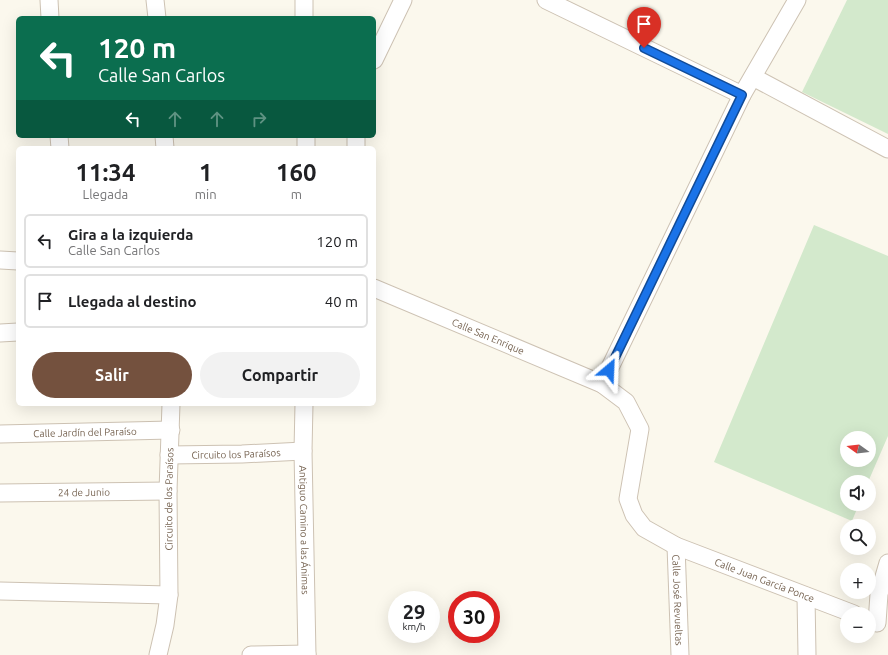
<!DOCTYPE html>
<html lang="es">
<head>
<meta charset="utf-8">
<style>
  body { margin:0; font-family:Ubuntu,sans-serif; background:#f2f2f2; color:#202124; height:100vh; display:flex; flex-direction:column; font-size:15px; white-space:nowrap }
  * { box-sizing:border-box; margin:0 }
  p { font-size:13px; color:#757577 }
  .icon { flex:none; width:22px; height:22px; fill:none; stroke:currentColor; stroke-width:2; stroke-linecap:round; stroke-linejoin:round }
  .map { position:relative; flex:1; overflow:hidden }
  .drawer { position:absolute; left:16px; top:146px; width:360px; height:260px; display:flex; flex-direction:column; background:#fff; border-radius:6px; box-shadow:0 4px 16px #0002 }
  .drawer>* { flex:none }
  .hud { position:absolute; left:16px; top:16px; width:360px; height:122px; border-radius:6px; box-shadow:0 4px 16px #0002; background:#0b6e4f; color:#fff; overflow:hidden }
  .needle { width:26px; rotate:285deg }
  .tools { position:absolute; left:840px; top:431px; display:grid; gap:8px }
  .tools a { display:grid; place-items:center; width:36px; height:36px; border-radius:50%; background:#fff; box-shadow:0 4px 16px #0002; font-size:20px }
  .speed { position:absolute; left:388px; top:591px; display:flex; gap:8px; font-size:20px; font-weight:700; text-align:center }
  .speed>* { display:grid; place-content:center; width:52px; height:52px; border-radius:50%; background:#fff; box-shadow:0 4px 16px #0002; line-height:1 }
  .speed small { font-size:10px; font-weight:400 }
  .speed .limit { border:6px solid #d22; background:#fff; color:#111 }
  .pin { position:absolute; display:grid; place-items:center; width:34px; height:34px; color:#fff; margin:-41px -17px; border-radius:50% 50% 50% 0; rotate:-45deg; box-shadow:0 0 4px #0007 }
  .pin .icon { rotate:45deg }
  .me { position:absolute; width:44px; margin:-22px; rotate:26deg; stroke-linejoin:round; filter:drop-shadow(0 0 3px #0008) }
  .turn { display:flex; align-items:center; gap:14px; height:84px; padding:0 16px; font-size:18px }
  .turn .icon { width:52px; height:52px; stroke-width:2.5 }
  .turn b { display:block; font-size:28px; line-height:34px }
  .lanes { display:flex; align-items:center; height:38px; padding:0 16px; background:#0003; justify-content:center; gap:20px; direction:ltr }
  .lanes .off { opacity:.35 }
  .eta { display:flex; justify-content:space-evenly; align-items:center; height:68px; text-align:center }
  .eta b { font-size:24px; font-weight:600; line-height:28px }
  .cta { display:flex; gap:8px; margin-top:auto; padding:8px 16px }
  .cta a { flex:1; height:46px; border-radius:24px; background:#74513e; color:#fff; font-size:16px; font-weight:600; line-height:46px; text-align:center }
  .cta a+a { background:#f2f2f2; color:#202124 }
  ul { padding:0; list-style:none }
  li { display:flex; align-items:center; gap:12px; height:54px; margin:0 8px 6px; padding:0 8px; border:2px solid #e0e0e0; border-radius:6px }
  li div { flex:1 }
  li b { display:block; font-size:15px }
  li em { font-style:normal }
  .map>svg:first-child { display:block }
  .green { fill:#d3e9cc; fill-rule:evenodd }
  .lines { fill:none; stroke-linecap:round; stroke-linejoin:round }
  .minor-casing { stroke:#cdc2b3; stroke-width:19 }
  .minor { stroke:#fff; stroke-width:17 }
  .route-casing { stroke:#114b97; stroke-width:10 }
  .route { stroke:#1a73e8; stroke-width:7 }
  .labels { text-anchor:middle; dominant-baseline:central; stroke-width:3; stroke-linejoin:round; paint-order:stroke }
  .street-label { font-size:10px; fill:#766351; stroke:#fefbf3 }
</style>
</head>
<body>
<div class="map">
<svg width="888" height="655" viewBox="0 0 888 655">
  <rect width="100%" height="100%" fill="#fbf8ed"/>
  <g class="green">
    <polygon points="847,0 888,0 888,134 802,92"/>
    <path d="M814,225L888,256V436L868,482H847V504H859L852,521L714,462ZM847,438H869V460H847Z"/>
  </g>
  <g class="lines">
    <g class="minor-casing">
      <g id="minor">
        <polyline points="49,0 50,18"/>
        <polyline points="155,0 157,18"/>
        <polyline points="304,0 304,18"/>
        <polyline points="546,0 742,95"/>
        <polyline points="374,60 403,0"/>
        <polyline points="753,77 888,149"/>
        <polyline points="59,136 60,148"/>
        <polyline points="164,136 165,148"/>
        <polyline points="306,136 306,148"/>
        <polyline points="356,148 356,136"/>
        <polyline points="0,260 18,261"/>
        <path id="s1" d="M374,288L602,384L626,402L640,429L628,499L634,515L644,528L676,546L854,614"/>
        <polyline points="0,333 18,332"/>
        <polyline points="602,384 742,95 797,0"/>
        <path id="s2" d="M304,404L303,451L307,655"/>
        <path id="s3" d="M0,434L171,430"/>
        <path id="s4" d="M169,455L242,454L303,451"/>
        <path id="s5" d="M0,493L168,491"/>
        <path id="s6" d="M676,546L680,655"/>
        <polyline points="0,591 169,595"/>
        <polyline points="806,596 807,655"/>
        <polyline points="877,623 879,594 888,563"/>
        <path id="s7" d="M158,655L165,625L169,595L168,491L171,404"/>
        <polyline points="251,655 307,654"/>
      </g>
    </g>
    <use href="#minor" class="minor"/>
  </g>
  <g class="lines">
    <g class="route-casing">
      <polyline id="route" points="609,370 742,95 644,48"/>
    </g>
    <use href="#route" class="route"/>
  </g>
  <g class="labels">
    <g class="street-label">
      <text stroke="none"><textPath href="#s1" startOffset="124">Calle San Enrique</textPath></text>
      <text stroke="none"><textPath href="#s3" startOffset="85">Calle Jardín del Paraíso</textPath></text>
      <text stroke="none"><textPath href="#s4" startOffset="67">Circuito los Paraísos</textPath></text>
      <text stroke="none"><textPath href="#s5" startOffset="84">24 de Junio</textPath></text>
      <text stroke="none"><textPath href="#s7" startOffset="157">Circuito de los Paraísos</textPath></text>
      <text stroke="none"><textPath href="#s2" startOffset="126">Antiguo Camino a las Ánimas</textPath></text>
      <text stroke="none"><textPath href="#s1" startOffset="544">Calle Juan García Ponce</textPath></text>
      <text stroke="none"><textPath href="#s6" startOffset="54">Calle José Revueltas</textPath></text>
    </g>
  </g>
</svg>
<div class="tools">
<a><svg class="needle" viewBox="-14 -14 28 28"><path d="M0-13l5 13h-10z" fill="#e53935"/><path d="M0 13l5-13h-10z" fill="#757577"/></svg></a>
<a><svg class="icon" aria-label="sound" viewBox="0 0 24 24"><path d="M4 9h4l5-4v14l-5-4H4zM17 9q2 3 0 6"/></svg></a>
<a><svg class="icon" aria-label="search" viewBox="0 0 24 24"><circle cx="10" cy="10" r="6"/><path d="M15 15l6 6"/></svg></a>
<a>+</a>
<a>−</a>
</div>
<div class="speed"><div>29<small>km/h</small></div><div class="limit">30</div></div>
<div class="pin" style="left:644px;top:48px;background:#d93025"><svg class="icon" aria-label="arrive" viewBox="0 0 24 24"><path d="M6 21V4h12l-3 4 3 4H6"/></svg></div>
<svg class="me" style="left:609px;top:370px" viewBox="-20 -20 40 40"><path d="M0-17L14 15 0 8-14 15z" fill="#1a73e8" stroke="#fff" stroke-width="4"/></svg>
<div class="hud">
<div class="turn"><svg class="icon" aria-label="left" viewBox="0 0 24 24"><path d="M17 20v-9H6M10 6l-5 5 5 5"/></svg><div><b>120 m</b>Calle San Carlos</div></div>
<div class="lanes"><svg class="icon" aria-label="left" viewBox="0 0 24 24"><path d="M17 20v-9H6M10 6l-5 5 5 5"/></svg><svg class="icon off" aria-label="ahead" viewBox="0 0 24 24"><path d="M12 20V5M6 11l6-6 6 6"/></svg><svg class="icon off" aria-label="ahead" viewBox="0 0 24 24"><path d="M12 20V5M6 11l6-6 6 6"/></svg><svg class="icon off" aria-label="right" viewBox="0 0 24 24"><path d="M7 20v-9h11M14 6l5 5-5 5"/></svg></div>
</div>
<section class="drawer">
<div class="eta">
<div><b>11:34</b><p>Llegada</p></div>
<div><b>1</b><p>min</p></div>
<div><b>160</b><p>m</p></div>
</div>
<ul>
<li><svg class="icon" aria-label="left" viewBox="0 0 24 24"><path d="M17 20v-9H6M10 6l-5 5 5 5"/></svg><div><b>Gira a la izquierda</b><p>Calle San Carlos</p></div><em>120 m</em></li>
<li><svg class="icon" aria-label="arrive" viewBox="0 0 24 24"><path d="M6 21V4h12l-3 4 3 4H6"/></svg><div><b>Llegada al destino</b></div><em>40 m</em></li>
</ul>
<div class="cta"><a>Salir</a><a>Compartir</a></div>
</section>
</div>
</body>
</html>
